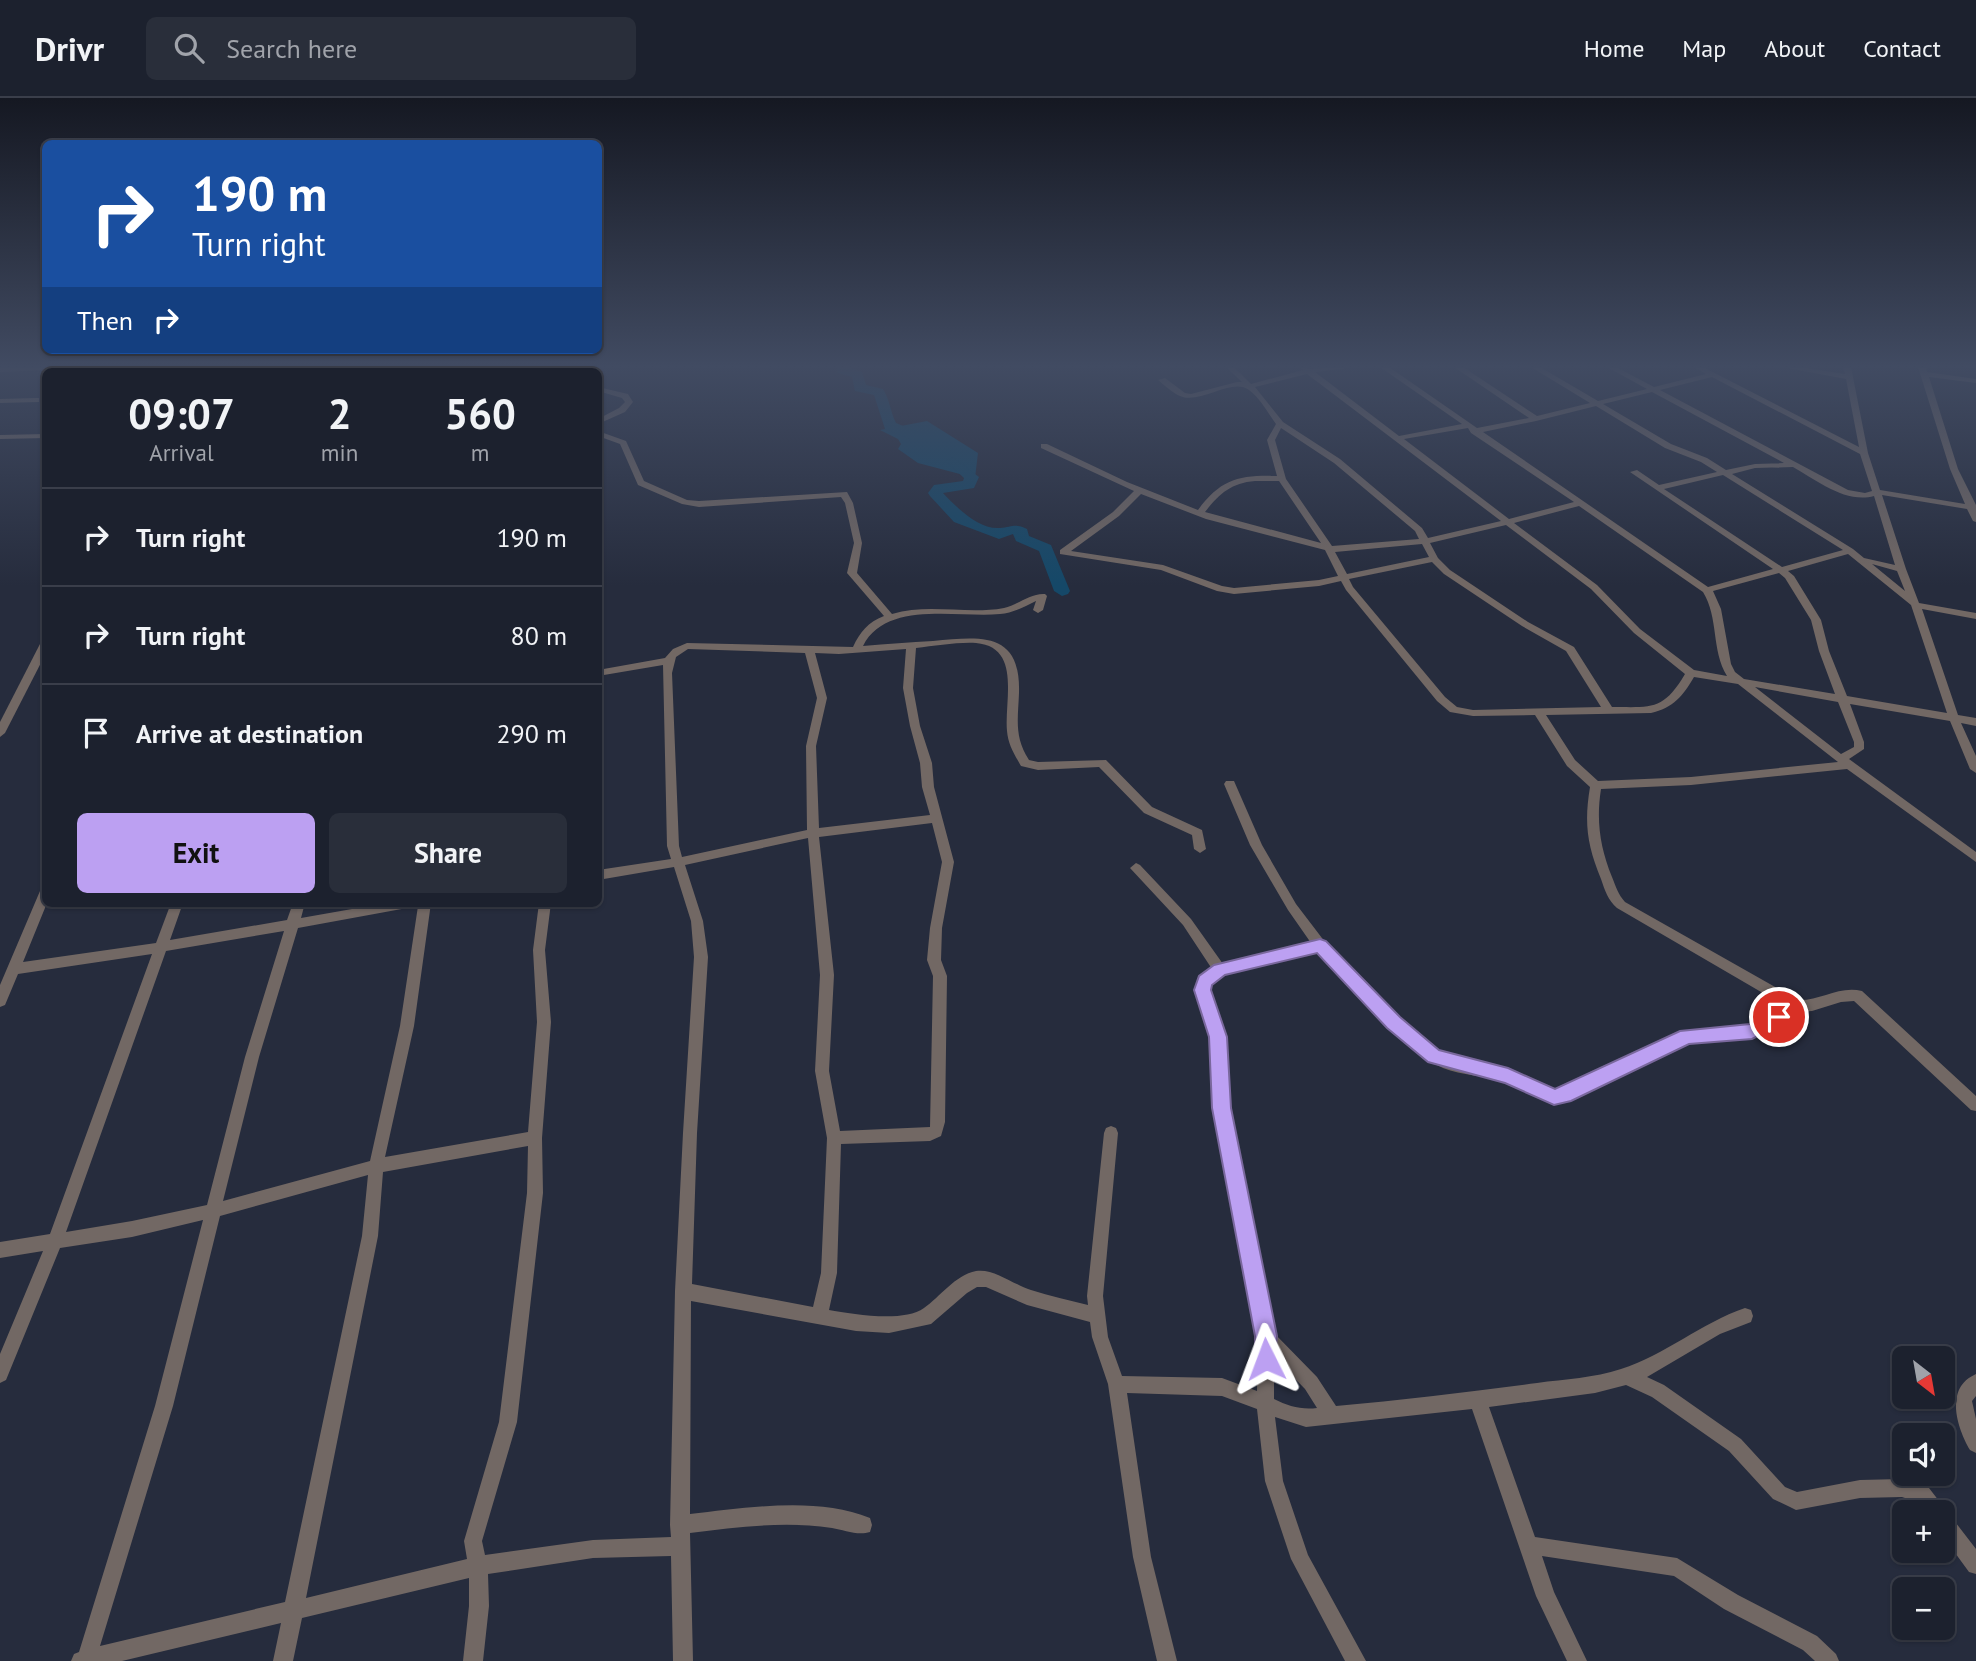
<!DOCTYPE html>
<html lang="en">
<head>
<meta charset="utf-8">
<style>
  body { margin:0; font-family:"PT Sans",sans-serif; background:#292e3a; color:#f1f3f6; height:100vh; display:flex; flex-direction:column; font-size:26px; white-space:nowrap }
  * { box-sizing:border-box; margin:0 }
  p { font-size:23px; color:#a0a3aa }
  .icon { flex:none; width:38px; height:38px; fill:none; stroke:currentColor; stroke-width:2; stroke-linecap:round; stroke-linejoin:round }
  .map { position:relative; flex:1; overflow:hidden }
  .panel { position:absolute; left:42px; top:270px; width:560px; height:539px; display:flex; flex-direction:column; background:#1c212e; border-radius:10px; box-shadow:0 2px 5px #0004,0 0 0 2px #3a3e4a }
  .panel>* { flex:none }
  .guide { position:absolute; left:42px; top:42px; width:560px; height:214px; border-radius:10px; box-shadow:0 2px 5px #0004,0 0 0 2px #3a3e4a; background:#1a4fa0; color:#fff; overflow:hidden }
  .needle { width:46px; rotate:149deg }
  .tools { position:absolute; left:1892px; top:1248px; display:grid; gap:14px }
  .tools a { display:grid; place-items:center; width:63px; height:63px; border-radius:10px; background:#1c212e; box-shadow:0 2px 5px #0004,0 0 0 2px #3a3e4a; font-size:35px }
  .pin { position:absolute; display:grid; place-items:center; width:60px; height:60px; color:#fff; margin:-30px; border:4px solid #fff; border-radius:50%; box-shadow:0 2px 7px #0007 }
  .me { position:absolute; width:77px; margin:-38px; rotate:357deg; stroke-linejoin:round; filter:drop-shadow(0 0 5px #0008) }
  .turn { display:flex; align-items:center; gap:24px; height:147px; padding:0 35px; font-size:32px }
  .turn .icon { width:91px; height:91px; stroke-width:2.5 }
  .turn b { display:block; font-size:49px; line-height:60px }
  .then { display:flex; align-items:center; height:66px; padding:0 35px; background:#0003; gap:14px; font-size:26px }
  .eta { display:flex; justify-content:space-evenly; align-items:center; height:119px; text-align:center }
  .eta b { font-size:42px; font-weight:700; line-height:49px }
  .primary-button { display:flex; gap:14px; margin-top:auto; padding:14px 35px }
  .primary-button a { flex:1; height:80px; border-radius:10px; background:#bca0f2; color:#111; font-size:28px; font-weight:700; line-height:80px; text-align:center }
  .primary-button a+a { background:#292e3a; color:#f1f3f6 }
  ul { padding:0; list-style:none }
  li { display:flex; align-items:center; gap:21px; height:98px; padding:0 35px; border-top:2px solid #3a3e4a }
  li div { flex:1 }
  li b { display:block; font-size:26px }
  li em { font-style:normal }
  header { display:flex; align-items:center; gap:42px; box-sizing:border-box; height:98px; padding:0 35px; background:#1c212e; border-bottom:2px solid #3a3e4a }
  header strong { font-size:33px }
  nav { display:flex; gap:38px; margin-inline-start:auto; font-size:24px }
  .search { width:490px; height:63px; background:#292e3a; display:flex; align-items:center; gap:18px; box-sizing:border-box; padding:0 24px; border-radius:10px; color:#a0a3aa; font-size:26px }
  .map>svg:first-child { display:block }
  .water { fill:#154868 }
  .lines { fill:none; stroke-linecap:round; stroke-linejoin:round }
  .river { fill:#154868; fill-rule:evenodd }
  .minor { fill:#726864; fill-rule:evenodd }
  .route { fill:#bca0f2; stroke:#7a689d; stroke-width:2 }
</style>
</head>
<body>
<header>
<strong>Drivr</strong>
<div class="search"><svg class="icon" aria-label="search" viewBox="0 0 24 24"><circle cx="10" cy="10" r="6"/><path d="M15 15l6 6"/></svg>Search here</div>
<nav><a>Home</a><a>Map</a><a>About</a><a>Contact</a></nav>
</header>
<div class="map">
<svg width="1976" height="1563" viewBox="0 0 1976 1563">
  <rect width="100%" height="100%" fill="#262c3d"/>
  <polygon class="water" points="927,323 978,355 975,380 918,365 898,351 901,346 898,341 880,332"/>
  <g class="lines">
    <g class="river">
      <path d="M836,269H848L862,274L866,287L883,291C890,302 890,313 896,325L920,335V341H910L885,331L874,297L855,293L852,279L838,275Z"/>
      <path d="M953,359L979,379L974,390L943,395C956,409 979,432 1000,430C1012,429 1015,425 1027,431L1029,438L1051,447L1070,493L1068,496L1062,498L1054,493L1039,453L1016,443L1013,436L999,441L954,424L930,398L928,395L934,387L963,383L964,380L946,363Z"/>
    </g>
    <g class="minor">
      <polygon points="75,269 71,271 0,274 0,270"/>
      <polygon points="201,269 209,269 210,273 202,273"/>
      <polygon points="247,269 270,269 249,273 224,273"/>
      <polygon points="289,269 365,269 361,271 292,272 289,272"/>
      <polygon points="453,269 461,269 458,273 450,273"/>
      <path d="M1226,269H1234L1251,286L1303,272L1299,269L1310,271L1347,269L1343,271L1315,274L1399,338L1462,326L1380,269H1389L1477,330L1529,320L1454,269H1463L1537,318L1590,305L1531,269H1540L1598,303L1647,291L1607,269H1616L1654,289L1706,276L1694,269H1703L1859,349L1846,281L1782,269H1799L1845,276L1843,269H1851L1868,355L1880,392L1965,406L1950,371L1918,269H1926L1927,274L1976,281V285L1929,279L1958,371L1976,407V424L1973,423L1967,411L1882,397L1906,471L1919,505L1976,515V521L1922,511L1958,617L1976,620V628L1961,625L1976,658V675L1970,671L1950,623L1850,606L1864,644V651L1849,661L1976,754V764L1847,671L1691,687L1601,691C1596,723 1600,749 1612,779C1616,789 1618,796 1625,804L1798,902C1820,903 1840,887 1862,893L1976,998V1013L1971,1012L1854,903L1841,904L1812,913L1798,914L1753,940L1688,944L1570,1001C1545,1011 1528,991 1505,984C1485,977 1462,978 1443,970C1398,950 1351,890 1317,854L1224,876L1211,886L1209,892L1225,939L1228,1010L1273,1234L1317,1279L1336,1308C1403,1302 1470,1294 1537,1285C1565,1281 1594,1280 1621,1271C1665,1257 1701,1225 1745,1210L1751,1212L1753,1218L1751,1224L1720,1236L1647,1279L1664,1287L1741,1341L1785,1389L1797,1394L1860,1382L1902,1381L1929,1390L1976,1451V1476L1969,1474L1942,1437V1414H1926L1917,1404L1902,1399L1860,1400L1796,1412L1790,1409L1773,1401L1729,1353L1652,1299L1626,1287L1595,1295L1489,1309L1535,1439L1677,1460L1738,1497L1817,1538L1836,1556L1839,1563H1815L1803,1552L1724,1511L1674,1478L1542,1458L1554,1494L1587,1563H1567L1536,1498L1472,1311L1306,1329L1275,1319L1283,1383L1308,1457L1366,1563H1345L1291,1461L1265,1383L1257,1311L1222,1298L1127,1295L1151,1459L1177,1563H1157L1133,1459L1108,1286L1092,1239L1090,1224L1027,1207L986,1189H977L967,1195L931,1226L889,1235L856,1233L691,1203L690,1416C746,1410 816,1398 870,1420L872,1427L870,1434C858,1438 844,1432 832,1430C784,1423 738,1429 690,1435L693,1563H673L671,1458L593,1460L488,1476L489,1508L483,1563H463L469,1508V1480L302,1520L293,1563H273L281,1525L122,1563H71L74,1556L79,1554L155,1308L203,1122L132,1139L60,1150L6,1282L0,1285V1256L43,1153L0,1160V1144L50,1136L152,856L18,876L5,907L0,909V887L40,793L46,788V805H47L23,864L156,845L171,805H183L170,842L287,822L293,805H305L301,820L386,805H431L414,928L385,1059L528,1034L537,924L533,852L539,805H551L545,852L551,924L542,1040L543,1095L517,1324L482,1443L485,1457L593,1442L671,1439L670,1427L675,1193L683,1035L694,859L691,823L674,769L598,782V772L671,761L667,748L663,567L598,578V572L665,560L673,551L687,545L853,549C860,534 868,524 884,518L847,475L854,445L845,405L841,399L699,409L682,406L638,387L620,346L598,338V333L626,343L644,383L687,402L699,403L847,394L853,405L862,445L857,475L892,516C929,505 967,517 1004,510C1018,507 1030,495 1045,496L1047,498L1043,512L1038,515L1033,512L1036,503C1024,509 1013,515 1000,516C957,520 886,502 863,548C887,546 910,544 933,543C979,539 1021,532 1019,595C1018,621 1014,639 1029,662L1038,664L1106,662L1152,709L1202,732L1206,751L1200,755L1194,751L1192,737L1144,715L1099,669L1038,672L1021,668C1014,656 1008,646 1007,633C1004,603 1022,549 976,545C957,544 935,548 916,550L913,590L920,628L932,665L934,689L954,764L942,830L941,862L947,878L945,1024L941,1038L930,1043L841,1046L837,1175L829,1212C853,1216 903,1225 924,1210C940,1199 955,1177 976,1173C994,1170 1014,1187 1031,1192C1050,1198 1069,1202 1088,1207L1087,1198L1104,1035L1106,1030L1111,1028L1116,1030L1118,1035L1103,1198L1108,1239L1122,1278L1222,1280L1257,1293L1258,1238L1214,1010L1211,939L1195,892L1200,879L1212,871L1183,827L1130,770L1136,765L1140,767L1191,821L1223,866L1311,845L1288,812L1250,747L1224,686L1226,683H1234L1262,747L1296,806L1325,844L1398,921L1425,946L1450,960L1508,972L1555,993L1563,991L1681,934L1751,928L1785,908L1617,810C1608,802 1605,793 1601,781C1587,747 1584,725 1590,689L1567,668L1535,617L1473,618L1450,614L1437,603L1346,492L1341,483L1319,488L1234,496L1217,493L1161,472L1060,456V452L1113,414L1134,393L1041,350V346H1047L1127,384L1198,412C1221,381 1239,377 1277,378L1267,342L1276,326C1268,315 1260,300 1249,292C1232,279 1200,307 1180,298C1173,295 1164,287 1158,282L1165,280L1185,295L1191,296L1237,284H1242ZM1307,276L1501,423L1428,440L1422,430L1340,361L1283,324L1255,289ZM1712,279L1860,356L1872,393L1865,395L1848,392L1660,292ZM1652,294L1784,365L1755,366L1726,372L1707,360L1671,346L1603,306ZM1596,308L1665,350L1701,364L1717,374L1659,387L1637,372L1630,374L1773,471L1708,489L1483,334L1536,323ZM1281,330L1334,365L1415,433L1419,441L1332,448L1286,381L1275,342ZM1468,330L1471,335L1574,404L1509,421L1404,341ZM1793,369C1816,382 1846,406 1874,398L1895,467L1864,460L1853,451L1732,376L1755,370ZM1723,377L1843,452L1782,469L1664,391ZM1255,383H1279L1321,445L1205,414C1219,396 1231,385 1255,383ZM1141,396L1206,421L1325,452L1338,478L1319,482L1234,490L1222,488L1163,467L1071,453L1119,418ZM1579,408L1703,494C1719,520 1711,552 1727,578L1694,572L1640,531L1597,487L1514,425ZM1506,427L1591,491L1634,535L1685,576C1663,613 1652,609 1612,609L1574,549L1528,524L1450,472L1438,460L1430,445ZM1422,446L1429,459L1347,476L1335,454ZM1848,456L1911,507L1947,615L1847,598L1829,553L1821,522L1794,478L1788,473ZM1432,464L1444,476L1522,528L1566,553L1601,609L1473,612L1457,609L1445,599L1353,489L1349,481ZM1872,466L1897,473L1905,493ZM1779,475L1785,480L1811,522L1819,553L1835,596L1744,581L1735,574L1731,566L1721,511L1713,493ZM688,551L805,555L817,600L806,648L807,732L682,759L679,748L672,575L676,559ZM906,551L903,590L910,628L920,665L922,689L930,717L819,730L816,648L827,600L815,555L839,556ZM1694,579L1738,586L1838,664L1691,679L1598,683L1575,662L1546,617L1651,615C1673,610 1683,598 1694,579ZM1755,589L1838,604L1854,644V649L1841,656ZM932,725L942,764L930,830L927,862L933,878L930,1029L840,1033L829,973L834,877L819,739ZM808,740L820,877L815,973L827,1040L821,1175L813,1209L692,1186L697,1035L708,859L703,823L685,767ZM418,808L400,928L370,1063L223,1103L259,959L298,830ZM284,833L245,959L207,1107L132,1123L66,1134L166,853ZM528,1048L527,1095L499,1324L464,1443L467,1461L306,1500L378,1138L383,1074ZM368,1077L362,1138L285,1504L100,1548L173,1308L220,1118ZM1274,1259L1305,1291L1317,1310C1301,1312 1288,1308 1274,1301Z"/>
      <polygon points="598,289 628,296 633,304 625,314 598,326 598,321 619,310 625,304 622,300 598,293"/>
      <polygon points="36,300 39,300 39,304 0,305 0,301"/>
      <polygon points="46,336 46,340 0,341 0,337"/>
      <polygon points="46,541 46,555 5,635 0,639 0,624 41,544"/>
      <path d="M1976,1276V1298L1972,1303L1976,1321V1355L1970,1352C1957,1329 1944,1290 1976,1276Z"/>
    </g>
  </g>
  <linearGradient id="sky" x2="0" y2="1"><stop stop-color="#151822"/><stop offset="0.55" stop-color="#414b62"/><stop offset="1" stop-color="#414b62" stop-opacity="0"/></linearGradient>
  <rect width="1976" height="488" fill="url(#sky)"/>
  <polygon class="route" points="1320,841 1326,843 1400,919 1439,952 1508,970 1555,991 1680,933 1750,926 1779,912 1788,919 1785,924 1752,941 1689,946 1571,1003 1554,1007 1505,985 1428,964 1387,930 1317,855 1225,877 1212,887 1211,892 1227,939 1231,1010 1277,1238 1274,1269 1266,1272 1258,1269 1255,1261 1255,1238 1212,1010 1209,939 1194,892 1199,878 1214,867"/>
</svg>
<div class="tools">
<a><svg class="needle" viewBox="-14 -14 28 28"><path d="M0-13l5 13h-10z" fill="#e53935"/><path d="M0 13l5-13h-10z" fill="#a0a3aa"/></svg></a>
<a><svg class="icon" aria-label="sound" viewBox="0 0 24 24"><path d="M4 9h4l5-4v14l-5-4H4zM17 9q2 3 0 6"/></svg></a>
<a>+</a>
<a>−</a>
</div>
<div class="pin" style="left:1779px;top:919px;background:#d93025"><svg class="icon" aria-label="arrive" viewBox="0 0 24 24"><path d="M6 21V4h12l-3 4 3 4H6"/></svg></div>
<svg class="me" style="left:1266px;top:1261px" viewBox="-20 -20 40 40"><path d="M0-17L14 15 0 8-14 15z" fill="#bca0f2" stroke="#fff" stroke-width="4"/></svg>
<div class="guide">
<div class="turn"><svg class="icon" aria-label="right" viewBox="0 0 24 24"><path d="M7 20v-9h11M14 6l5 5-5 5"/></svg><div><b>190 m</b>Turn right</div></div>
<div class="then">Then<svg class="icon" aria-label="right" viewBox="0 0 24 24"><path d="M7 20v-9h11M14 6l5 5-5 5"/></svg></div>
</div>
<section class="panel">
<div class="eta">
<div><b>09:07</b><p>Arrival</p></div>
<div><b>2</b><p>min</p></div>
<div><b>560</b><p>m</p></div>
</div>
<ul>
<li><svg class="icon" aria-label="right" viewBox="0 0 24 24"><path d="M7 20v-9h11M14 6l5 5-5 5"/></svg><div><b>Turn right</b></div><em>190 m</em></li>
<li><svg class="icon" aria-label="right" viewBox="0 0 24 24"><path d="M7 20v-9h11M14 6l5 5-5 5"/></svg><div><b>Turn right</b></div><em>80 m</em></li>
<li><svg class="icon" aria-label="arrive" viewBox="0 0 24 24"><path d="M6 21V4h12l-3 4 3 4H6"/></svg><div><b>Arrive at destination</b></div><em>290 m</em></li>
</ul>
<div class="primary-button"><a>Exit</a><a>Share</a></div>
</section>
</div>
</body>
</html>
